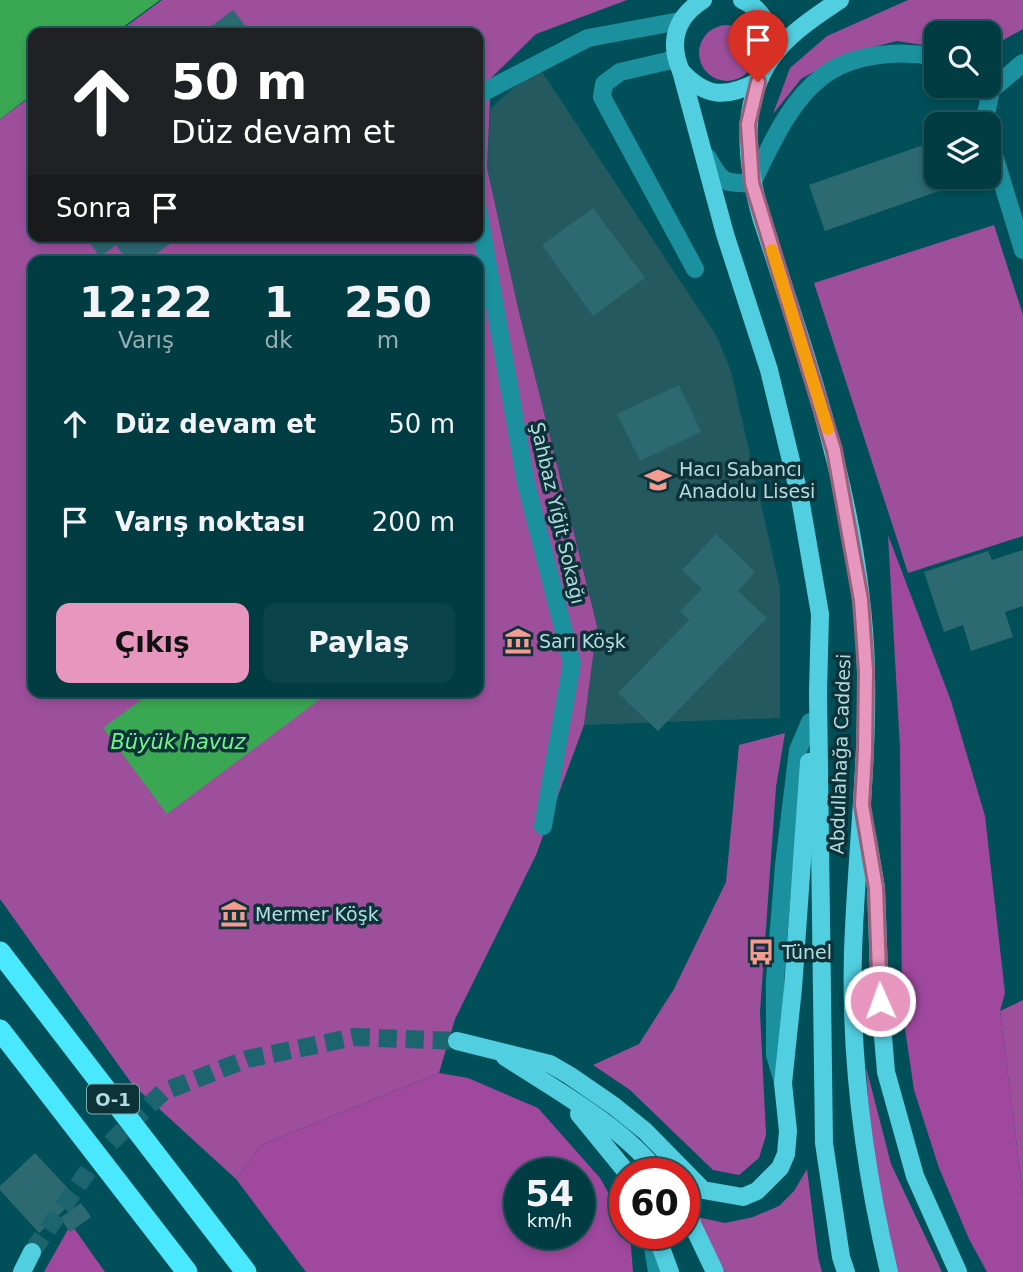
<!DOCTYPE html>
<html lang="tr">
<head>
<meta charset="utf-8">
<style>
  body { margin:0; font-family:"DejaVu Sans",sans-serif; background:#0b434a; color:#f1f3f6; height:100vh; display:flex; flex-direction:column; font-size:26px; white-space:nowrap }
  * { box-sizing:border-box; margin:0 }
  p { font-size:23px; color:#96adb2 }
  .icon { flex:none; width:38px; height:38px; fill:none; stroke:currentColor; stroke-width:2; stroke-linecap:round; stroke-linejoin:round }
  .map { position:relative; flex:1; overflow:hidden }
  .details { position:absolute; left:28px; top:256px; width:455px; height:441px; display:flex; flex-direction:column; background:#013c43; border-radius:14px; box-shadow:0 4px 10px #0003,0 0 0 2px #23565c }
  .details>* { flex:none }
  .top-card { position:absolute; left:28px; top:28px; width:455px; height:214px; border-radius:14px; box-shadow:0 4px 10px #0003,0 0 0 2px #23565c; background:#202124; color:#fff; overflow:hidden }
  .tools { position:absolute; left:924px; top:21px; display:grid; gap:14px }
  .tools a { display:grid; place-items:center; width:77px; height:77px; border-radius:14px; background:#013c43; box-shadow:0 4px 10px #0003,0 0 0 2px #23565c; font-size:35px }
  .speed { position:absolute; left:504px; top:1158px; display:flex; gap:14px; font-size:35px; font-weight:700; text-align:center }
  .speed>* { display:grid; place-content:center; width:91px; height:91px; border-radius:50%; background:#013c43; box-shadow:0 4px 10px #0003,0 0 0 2px #23565c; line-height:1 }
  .speed small { font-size:18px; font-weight:400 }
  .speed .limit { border:10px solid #d22; background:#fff; color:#111 }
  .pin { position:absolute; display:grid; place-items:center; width:60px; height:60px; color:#fff; margin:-72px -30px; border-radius:50% 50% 50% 0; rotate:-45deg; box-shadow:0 0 7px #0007 }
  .pin .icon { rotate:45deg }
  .me { position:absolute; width:77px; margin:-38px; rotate:358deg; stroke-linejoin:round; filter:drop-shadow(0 0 5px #0008) }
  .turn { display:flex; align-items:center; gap:24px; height:147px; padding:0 28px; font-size:32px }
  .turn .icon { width:91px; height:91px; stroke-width:2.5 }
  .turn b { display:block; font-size:49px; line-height:60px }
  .then { display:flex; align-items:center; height:66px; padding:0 28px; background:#0003; gap:14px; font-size:26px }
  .eta { display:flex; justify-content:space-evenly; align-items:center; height:119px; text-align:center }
  .eta b { font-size:42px; font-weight:700; line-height:49px }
  .action { display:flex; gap:14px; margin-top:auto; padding:14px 28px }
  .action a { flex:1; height:80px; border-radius:14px; background:#e797bd; color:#111; font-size:28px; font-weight:700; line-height:80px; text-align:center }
  .action a+a { background:#0b434a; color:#f1f3f6 }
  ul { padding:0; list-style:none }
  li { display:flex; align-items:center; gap:21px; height:98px; padding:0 28px }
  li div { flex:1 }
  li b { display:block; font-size:26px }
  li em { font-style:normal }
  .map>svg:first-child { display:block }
  .built { fill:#245960 }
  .green { fill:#9d4f9c; fill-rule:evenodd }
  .forest { fill:#9f489e; fill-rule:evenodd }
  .water { fill:#3aa752 }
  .building { fill:#2c6971 }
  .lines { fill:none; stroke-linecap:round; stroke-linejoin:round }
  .major-tunnel { stroke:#1c656e; stroke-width:18; stroke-dasharray:18 9; stroke-linecap:butt }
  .minor { stroke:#1b91a0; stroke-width:18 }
  .major { stroke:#51cedf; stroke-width:18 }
  .highway { stroke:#49e8fd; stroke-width:21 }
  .highway-bridge { stroke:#49e8fd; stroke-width:21 }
  .route-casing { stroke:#96627b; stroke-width:18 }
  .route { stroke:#e797bd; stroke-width:12 }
  .slow { stroke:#f59e0b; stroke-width:12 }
  .labels { text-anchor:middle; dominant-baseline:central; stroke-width:7; stroke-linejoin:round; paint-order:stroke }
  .shield { fill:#0d3338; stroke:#82a9af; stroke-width:2 }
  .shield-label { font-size:18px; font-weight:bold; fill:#b4dce2 }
  .poi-label { font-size:19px; fill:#b4dce2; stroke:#0d3338; text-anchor:start }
  .street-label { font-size:19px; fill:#b4dce2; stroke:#0d3338 }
  .water-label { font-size:21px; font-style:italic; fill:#72f68a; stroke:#0d3338 }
</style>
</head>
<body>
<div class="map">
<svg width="1023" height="1272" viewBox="0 0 1023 1272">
  <rect width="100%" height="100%" fill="#015059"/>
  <polygon class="built" points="538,66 716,335 731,371 780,588 780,718 584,725 597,626 518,308 487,168 490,109"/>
  <g class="green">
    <path d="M162,0H627L536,34L491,78L487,168L518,308L597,626L584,725L536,855L455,1019L439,1073L261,1145L236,1179L132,1084L0,899V119L33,95V236H478V33H117ZM33,261H478V691H33Z"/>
    <polygon points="908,0 1023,0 1023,29 989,48 989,33 936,33 936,47 897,41 845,54 801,79 773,114 790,68 827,36"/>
    <circle cx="727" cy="53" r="28"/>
    <polygon points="994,225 1023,315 1023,536 908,573 814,283"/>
    <polygon points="785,733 776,787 760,1012 766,1135 759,1158 739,1175 713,1170 630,1090 593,1065 639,1044 674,989 726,882 739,745"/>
    <polygon points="1023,1000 1023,1196 1000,1011"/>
    <polygon points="866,1067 891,1164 942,1272 897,1272 871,1144"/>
    <polygon points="807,1169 818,1257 822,1272 725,1272 697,1217 725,1223 753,1217 779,1206 794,1191"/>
  </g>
  <g class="forest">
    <polygon points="888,535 951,701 985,816 1005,993 1000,1011 1023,1196 1023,1272 987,1272 969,1239 939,1168 914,1090 902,1008 900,748"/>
    <path d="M439,1073L468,1078L538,1108L600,1178L625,1222V1234H630L633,1272H306L236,1179L261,1145ZM520,1174H579V1234H520Z"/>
    <polygon points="71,1224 105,1272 44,1272"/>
  </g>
  <g class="water">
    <polygon points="0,0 160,0 115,33 33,33 33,94 0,119"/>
    <polygon points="153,691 331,691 167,814 103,728"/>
  </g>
  <g class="building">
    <polygon points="233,10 251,33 202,33"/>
    <polygon points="929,143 936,163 936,177 941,177 945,189 825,231 809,185"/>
    <polygon points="593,208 645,278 593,316 542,245"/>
    <polygon points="85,236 180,236 147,261 128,261 116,245 100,257"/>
    <polygon points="679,385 701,432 640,461 617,414"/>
    <polygon points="716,534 755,572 738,591 767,618 658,731 618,693 689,620 680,611 702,589 682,570"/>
    <polygon points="1023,550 1023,606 1005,612 1013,637 971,651 963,625 944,632 924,572 988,551 992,560"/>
    <polygon points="35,1153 77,1198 39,1233 0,1190 0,1186"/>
    <polygon points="81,1203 91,1217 70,1232 60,1218"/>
  </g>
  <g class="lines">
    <polyline class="major-tunnel" points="32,1252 101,1152 163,1092 247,1059 355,1037 457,1041"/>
    <g class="minor">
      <polyline points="676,59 620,72 604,84 602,97 695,269"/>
      <polyline points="478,95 588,38 680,21"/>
      <polyline points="984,124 991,90 1023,63"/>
      <polyline points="989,139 1023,250"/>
      <path d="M708,158C721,182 724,184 752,183C770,147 789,101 823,76C853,53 900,50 936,57"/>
      <polyline points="478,209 526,483 572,663 543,826"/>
      <polyline points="783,1082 775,1055 775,980 784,865 798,750 810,722"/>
      <polyline points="651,1234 657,1272"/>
    </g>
    <g class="major">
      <path d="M703,0C676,17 668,41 681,71L725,234L769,370L800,498L820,614L818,693L824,1143L841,1257L846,1272"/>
      <path d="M742,0C766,10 772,33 772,56"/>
      <path d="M840,0C822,12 803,24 788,39C737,87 744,156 761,217C809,365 863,515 866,672C868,765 856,858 853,952C850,1060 864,1167 889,1272"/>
      <path d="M681,71C706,98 726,98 757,82"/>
      <polyline points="867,835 876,888 880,1001 886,1072 915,1176 958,1272"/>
      <polyline points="457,1041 550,1064 569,1075 614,1106 645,1131 703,1190 743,1197 757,1191 780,1168 786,1154 788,1131 783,1083 793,988 809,762"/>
      <path d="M505,1057C556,1090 622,1126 659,1174"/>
      <polyline points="579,1114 628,1174"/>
      <polyline points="684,1207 715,1272"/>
      <polyline points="656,1234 670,1272"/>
      <polyline points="22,1272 32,1252"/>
    </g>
    <polyline class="highway" points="226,1246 246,1272"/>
    <g class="highway-bridge">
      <polyline points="0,952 226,1246"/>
      <polyline points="0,1030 187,1272"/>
    </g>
  </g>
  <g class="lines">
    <g class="route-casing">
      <polyline id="route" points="758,82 748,124 752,183 834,450 861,600 866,671 865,751 862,805 876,888 880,1001"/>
    </g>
    <use href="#route" class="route"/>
    <polyline class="slow" points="772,250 828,429"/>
  </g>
  <defs>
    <g id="school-bare" transform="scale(2.1)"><path d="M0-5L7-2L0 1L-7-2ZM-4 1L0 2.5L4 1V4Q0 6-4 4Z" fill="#f59c91" stroke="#0d3338" stroke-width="2.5" paint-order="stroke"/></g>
    <g id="museum-bare" transform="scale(2.1)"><path d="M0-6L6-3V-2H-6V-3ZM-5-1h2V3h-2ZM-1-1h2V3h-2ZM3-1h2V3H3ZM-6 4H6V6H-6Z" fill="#f59c91" stroke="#0d3338" stroke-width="2.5" paint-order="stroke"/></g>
    <g id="bus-bare" transform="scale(2.1)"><path d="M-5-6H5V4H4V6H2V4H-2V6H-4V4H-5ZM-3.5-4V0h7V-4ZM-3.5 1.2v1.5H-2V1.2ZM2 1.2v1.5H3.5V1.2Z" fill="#f59c91" stroke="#0d3338" stroke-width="2.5" paint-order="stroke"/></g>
  </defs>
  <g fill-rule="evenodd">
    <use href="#school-bare" x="658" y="480"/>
    <use href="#museum-bare" x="518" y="641"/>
    <use href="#museum-bare" x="234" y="914"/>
    <use href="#bus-bare" x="761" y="952"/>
  </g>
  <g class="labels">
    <rect class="shield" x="87" y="1084.5" width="52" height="29" rx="5"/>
    <g class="shield-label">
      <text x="113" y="1099">O-1</text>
    </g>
    <g class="poi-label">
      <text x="679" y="469">Hacı Sabancı<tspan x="679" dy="22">Anadolu Lisesi</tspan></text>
      <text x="539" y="641">Sarı Köşk</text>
      <text x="255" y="914">Mermer Köşk</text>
      <text x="782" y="952">Tünel</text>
    </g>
    <g class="street-label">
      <text transform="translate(558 513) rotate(77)">Şahbaz Yiğit Sokağı</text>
      <text transform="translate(840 754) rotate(-88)">Abdullahağa Caddesi</text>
    </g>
    <g class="water-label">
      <text x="178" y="742">Büyük havuz</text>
    </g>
  </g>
</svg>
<div class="tools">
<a><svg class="icon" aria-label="search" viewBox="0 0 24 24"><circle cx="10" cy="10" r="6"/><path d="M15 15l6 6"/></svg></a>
<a><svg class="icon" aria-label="layers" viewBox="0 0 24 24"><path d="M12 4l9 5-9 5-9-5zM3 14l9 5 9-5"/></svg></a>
</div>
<div class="speed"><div>54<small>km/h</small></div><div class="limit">60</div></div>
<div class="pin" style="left:758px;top:82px;background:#d93025"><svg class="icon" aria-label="arrive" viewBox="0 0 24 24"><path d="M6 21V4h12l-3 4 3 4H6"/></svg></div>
<svg class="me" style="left:880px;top:1001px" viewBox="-20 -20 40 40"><circle r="17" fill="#e797bd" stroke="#fff" stroke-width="3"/><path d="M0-11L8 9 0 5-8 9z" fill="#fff"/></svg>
<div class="top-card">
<div class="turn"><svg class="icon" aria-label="ahead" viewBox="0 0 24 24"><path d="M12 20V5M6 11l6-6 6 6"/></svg><div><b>50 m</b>Düz devam et</div></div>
<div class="then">Sonra<svg class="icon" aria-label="arrive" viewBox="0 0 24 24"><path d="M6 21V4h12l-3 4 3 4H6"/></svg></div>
</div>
<section class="details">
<div class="eta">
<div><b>12:22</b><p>Varış</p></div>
<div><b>1</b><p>dk</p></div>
<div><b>250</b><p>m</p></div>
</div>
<ul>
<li><svg class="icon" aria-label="ahead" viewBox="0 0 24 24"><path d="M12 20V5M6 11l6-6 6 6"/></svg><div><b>Düz devam et</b></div><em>50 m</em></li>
<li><svg class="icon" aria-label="arrive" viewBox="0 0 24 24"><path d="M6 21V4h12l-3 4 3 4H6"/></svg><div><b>Varış noktası</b></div><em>200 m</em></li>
</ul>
<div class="action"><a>Çıkış</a><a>Paylaş</a></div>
</section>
</div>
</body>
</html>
